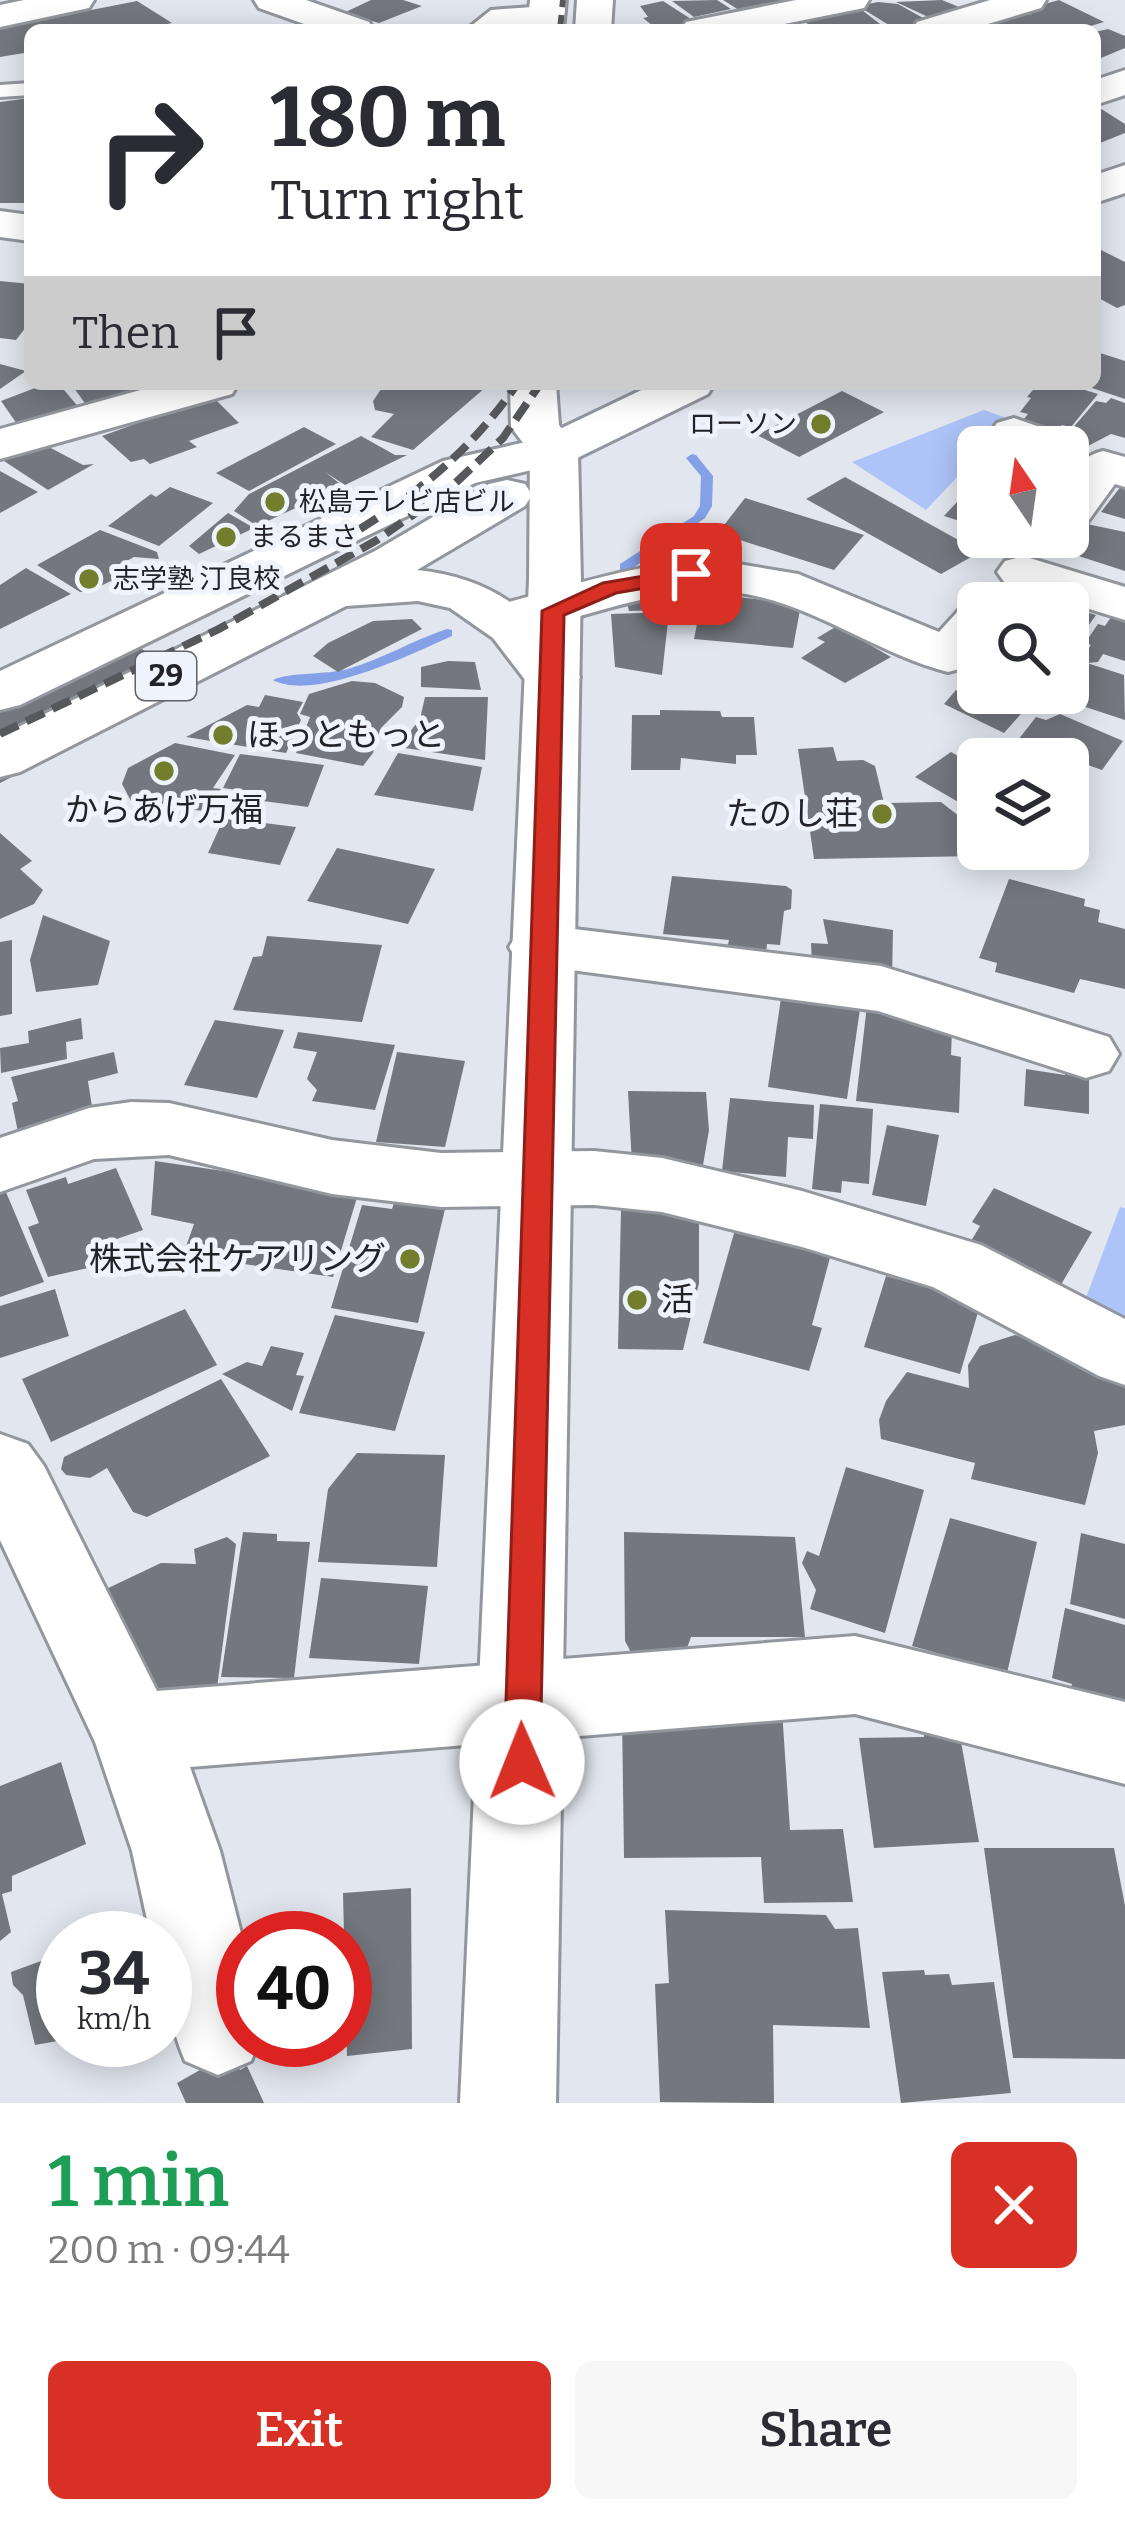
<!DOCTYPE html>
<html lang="en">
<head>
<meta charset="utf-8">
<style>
  body { margin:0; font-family:Bitter,"Noto Sans JP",serif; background:#f7f7f7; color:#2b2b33; height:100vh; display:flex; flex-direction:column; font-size:45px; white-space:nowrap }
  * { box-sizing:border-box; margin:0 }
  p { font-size:39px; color:#7c7c81 }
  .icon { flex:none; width:66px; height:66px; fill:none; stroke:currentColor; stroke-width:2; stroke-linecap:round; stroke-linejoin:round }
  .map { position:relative; height:2103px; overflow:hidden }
  .details { display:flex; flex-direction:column; background:#fff; flex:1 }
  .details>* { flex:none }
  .guide { position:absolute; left:24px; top:24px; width:1077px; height:366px; border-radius:18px; box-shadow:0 6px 30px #0003; background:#fff; color:#2b2b33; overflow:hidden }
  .needle { width:78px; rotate:347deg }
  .tools { position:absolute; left:957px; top:426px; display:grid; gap:24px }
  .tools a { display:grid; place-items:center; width:132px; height:132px; border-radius:18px; background:#fff; box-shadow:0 6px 30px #0003; font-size:60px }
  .speed { position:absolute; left:36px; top:1911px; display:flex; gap:24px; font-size:60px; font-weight:700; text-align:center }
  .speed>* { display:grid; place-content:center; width:156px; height:156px; border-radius:50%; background:#fff; box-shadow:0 6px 30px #0003; line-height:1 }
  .speed small { font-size:30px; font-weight:400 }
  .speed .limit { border:18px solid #d22; background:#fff; color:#111 }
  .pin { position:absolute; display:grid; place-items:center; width:102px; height:102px; color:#fff; margin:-51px; border-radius:24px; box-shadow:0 6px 18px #0006 }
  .me { position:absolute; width:132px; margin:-66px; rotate:359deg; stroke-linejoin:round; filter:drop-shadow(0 0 9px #0008) }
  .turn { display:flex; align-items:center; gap:42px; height:252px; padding:0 48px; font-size:54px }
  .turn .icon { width:156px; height:156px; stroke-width:2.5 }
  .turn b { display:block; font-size:84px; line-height:102px }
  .then { display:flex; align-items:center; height:114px; padding:0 48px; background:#0003; gap:24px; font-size:45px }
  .round { display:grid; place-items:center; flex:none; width:126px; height:126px; border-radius:18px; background:#f7f7f7 }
  .summary { display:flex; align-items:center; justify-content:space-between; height:204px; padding:0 48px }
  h1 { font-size:72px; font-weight:600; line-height:90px; color:#1e9e55 }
  .button { display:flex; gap:24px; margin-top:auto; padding:24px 48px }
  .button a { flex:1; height:138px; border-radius:18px; background:#d93025; color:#fff; font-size:48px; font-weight:600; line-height:138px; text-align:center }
  .button a+a { background:#f7f7f7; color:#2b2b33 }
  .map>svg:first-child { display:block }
  .green { fill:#aec4f9 }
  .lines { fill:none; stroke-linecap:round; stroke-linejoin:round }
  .stream { fill:#84a0e7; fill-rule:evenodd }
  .building { fill:#74777e }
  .lane-casing { stroke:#92969d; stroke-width:6 }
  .street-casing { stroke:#92969d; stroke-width:6 }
  .secondary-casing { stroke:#92969d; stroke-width:6 }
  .primary-casing { stroke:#92969d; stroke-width:6 }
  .lane { fill:#fff; fill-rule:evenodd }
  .street { fill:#fff; fill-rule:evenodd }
  .secondary { fill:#fff; fill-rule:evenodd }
  .primary { fill:#fff; fill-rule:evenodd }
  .rail-far1 { stroke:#56585c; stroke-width:6; stroke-dasharray:15 8; stroke-linecap:butt }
  .rail { stroke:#56585c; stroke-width:8; stroke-dasharray:20 9; stroke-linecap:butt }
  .route { fill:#d93025; stroke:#8d1f18; stroke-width:3 }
  .poi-dot { fill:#727e2b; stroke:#eff3fb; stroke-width:4.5 }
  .labels { text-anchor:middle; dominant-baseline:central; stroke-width:10; stroke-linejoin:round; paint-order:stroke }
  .far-poi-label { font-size:27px; fill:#222326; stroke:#eff3fb; text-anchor:start }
  .shield { fill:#eff3fb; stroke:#606166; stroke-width:3 }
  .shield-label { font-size:30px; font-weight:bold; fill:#222326 }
  .poi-label { font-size:33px; fill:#222326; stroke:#eff3fb; text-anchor:start }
</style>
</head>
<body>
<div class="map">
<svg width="1125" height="2103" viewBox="0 0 1125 2103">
  <rect width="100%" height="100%" fill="#e2e6ee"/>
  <g class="green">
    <polygon points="984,410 1012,420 986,447 978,447 978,455 926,510 852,462"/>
    <polygon points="1120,1207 1125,1208 1125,1322 1084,1303"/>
  </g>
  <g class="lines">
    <g class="stream">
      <polygon points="692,454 696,455 713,476 712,506 705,518 630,570 620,570 620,564 694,516 700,506 701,476 686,458"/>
      <path d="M447,629L452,630V636C412,654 314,702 273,680C289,672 326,675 348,669C383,659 413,640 447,629Z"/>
    </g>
  </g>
  <g class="building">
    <polygon points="371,0 403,0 422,6 379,23 361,18 348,24 333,18"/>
    <polygon points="717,0 731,9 694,17 672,1"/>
    <polygon points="723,0 780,0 788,5 742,12"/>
    <polygon points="942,0 971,12 941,23 896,2"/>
    <polygon points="1059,0 1104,22 1077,30 968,30 1015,10 1032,15 1023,10"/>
    <polygon points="137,1 172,23 138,30 30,30 30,52 0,57 0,28"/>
    <polygon points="663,1 694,21 658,30 643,18 648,17 640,6"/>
    <polygon points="878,2 898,4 932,23 897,30 858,6"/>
    <polygon points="858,7 880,24 874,25 881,30 816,30 804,21"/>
    <polygon points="1108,29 1125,36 1125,48 1101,58 1095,55 1095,32"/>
    <polygon points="22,99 30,99 30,203 0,203 0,102"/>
    <polygon points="1095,105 1125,124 1125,133 1095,145"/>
    <polygon points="1095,247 1125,262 1125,305 1117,308 1095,296"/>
    <polygon points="0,281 30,284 30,322 16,340 0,338"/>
    <polygon points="1100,353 1125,361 1125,399 1083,385 1095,384 1095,355"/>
    <polygon points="0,364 26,371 0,389"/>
    <polygon points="34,384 59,384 81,410 17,424 1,401 35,388"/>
    <polygon points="71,384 135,384 138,388 87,406"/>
    <polygon points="477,384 486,387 413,450 371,437 394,414 375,410 373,401 384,385"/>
    <polygon points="1038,384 1065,384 1098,394 1071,427 1062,425 1053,435 1019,425 1028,414 1020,412 1031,398 1027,397"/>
    <polygon points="842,391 884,412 799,457 757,435"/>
    <polygon points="212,396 239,423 189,441 197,447 150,464 144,459 131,462 102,436"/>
    <polygon points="1111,398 1125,403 1125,438 1111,434 1088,446 1064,438 1096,401 1106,403"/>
    <polygon points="304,427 336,444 249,491 216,473"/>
    <polygon points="361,436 395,455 407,455 345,485 325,472 343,486 257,526 234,511 249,494"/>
    <polygon points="32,446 47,446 83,465 94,464 48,490 4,461"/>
    <polygon points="0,471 38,492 0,513"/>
    <polygon points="845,477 980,552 941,574 806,499"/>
    <polygon points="1125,481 1125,519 1101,512"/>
    <polygon points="170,487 213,503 159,546 108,526 151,494 156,497"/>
    <polygon points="969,489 978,492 978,537 1017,539 1002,557 961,538 969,524 944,516"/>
    <polygon points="745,498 864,535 834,570 718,533"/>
    <polygon points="228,513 254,528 199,554 189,546"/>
    <polygon points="1082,523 1125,532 1125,571 1060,550"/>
    <polygon points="100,530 157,552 159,559 134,557 123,563 134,570 90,591 80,592 37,565"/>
    <polygon points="26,568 71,594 0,629 0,585"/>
    <polygon points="682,591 801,604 793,648 694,639 698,619 680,617 683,609 629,611 626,597"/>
    <polygon points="1068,607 1096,615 1073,647 1068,645"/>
    <polygon points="669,612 662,675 615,667 611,614"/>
    <polygon points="1111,617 1125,621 1125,661 1103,654 1098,662 1087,663 1124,675 1125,720 1055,697 1068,693 1068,679 1091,645 1085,643 1098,624 1105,626"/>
    <polygon points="412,619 422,629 338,672 313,656 328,643 373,621"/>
    <polygon points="109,624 191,686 0,783 0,676"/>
    <polygon points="837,626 891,657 845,683 801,658 825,642 817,638"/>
    <polygon points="448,661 475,662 481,690 421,687 421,667"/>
    <polygon points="352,681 375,683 404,697 402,707 381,728 373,753 363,766 296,753 310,717 300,714 309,694"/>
    <polygon points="973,689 995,693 1028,706 1004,733 944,704 956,690 968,695"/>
    <polygon points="265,695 303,702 297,713 301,720 286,753 186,737 247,705 259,707"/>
    <polygon points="425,697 488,697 485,760 398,747 420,719"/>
    <polygon points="660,710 720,711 722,717 754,717 757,755 736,755 736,764 681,758 680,770 631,770 632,715 660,715"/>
    <polygon points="1060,714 1123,741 1102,770 1018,740 1036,717 1046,720"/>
    <polygon points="175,743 235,755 213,788 221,789 204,811 132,803 122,784 128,768"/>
    <polygon points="833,747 837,761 863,760 875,766 884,803 941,802 969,824 977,856 814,859 798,749"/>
    <polygon points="951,752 978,767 974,811 915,777"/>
    <polygon points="398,753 482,767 473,811 374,795"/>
    <polygon points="240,754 324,765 308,807 242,798 244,791 223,788"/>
    <polygon points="224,818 296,827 280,865 208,853"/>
    <polygon points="0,833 32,861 20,869 43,890 34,904 0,919"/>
    <polygon points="337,848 435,869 408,924 307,901"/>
    <polygon points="672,876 786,886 792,890 791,909 784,911 780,945 767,944 766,953 727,949 729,940 663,934"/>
    <polygon points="1009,879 1085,899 1084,906 1100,910 1098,922 1125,929 1125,989 1080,979 1074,993 995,972 997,963 979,958"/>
    <polygon points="43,915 110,941 98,985 36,992 30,960"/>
    <polygon points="823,919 893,930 892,979 812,965 811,943 828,944"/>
    <polygon points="267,936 382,945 362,1022 233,1010 253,957 262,956"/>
    <polygon points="12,940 12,1014 0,1016 0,942"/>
    <polygon points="781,998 860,1009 847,1099 768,1087"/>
    <polygon points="867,1005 952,1030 951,1055 961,1057 959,1113 856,1101"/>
    <polygon points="81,1018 83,1039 66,1042 67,1059 1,1073 0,1048 29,1043 28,1031"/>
    <polygon points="215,1020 284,1030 257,1098 184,1085"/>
    <polygon points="298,1032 395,1045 375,1110 312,1101 317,1090 307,1079 317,1052 293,1048"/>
    <polygon points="114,1052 118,1073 88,1081 93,1113 18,1132 12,1103 18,1101 11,1077"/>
    <polygon points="397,1052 465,1061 445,1147 376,1142"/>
    <polygon points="1065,1067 1089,1070 1089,1114 1024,1106 1026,1069 1065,1075"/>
    <polygon points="628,1091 706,1092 709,1130 703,1165 632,1165"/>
    <polygon points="730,1098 814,1105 813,1139 788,1137 786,1177 722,1171"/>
    <polygon points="820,1104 873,1109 869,1184 842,1181 841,1193 812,1189"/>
    <polygon points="887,1125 939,1135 926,1206 872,1195"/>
    <polygon points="155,1161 359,1191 333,1277 183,1255 194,1224 151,1215"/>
    <polygon points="116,1168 143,1230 102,1244 110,1263 48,1277 28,1227 39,1223 26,1190 66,1177 68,1184"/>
    <polygon points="0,1178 44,1282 0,1297"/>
    <polygon points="994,1188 1092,1232 1059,1288 968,1246 980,1226 972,1222"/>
    <polygon points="394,1203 445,1209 418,1323 331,1308 362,1205 392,1209"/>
    <polygon points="621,1209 699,1211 699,1283 683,1350 618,1349"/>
    <polygon points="736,1226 832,1250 812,1325 822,1328 809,1371 703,1343"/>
    <polygon points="886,1276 981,1302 960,1374 864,1347"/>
    <polygon points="55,1289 69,1336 0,1358 0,1306"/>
    <polygon points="185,1309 217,1365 51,1442 22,1379"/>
    <polygon points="335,1315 425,1332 395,1431 299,1413"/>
    <polygon points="1015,1335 1125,1374 1125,1425 1094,1431 1098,1453 1085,1505 971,1479 975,1463 881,1439 879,1420 886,1401 907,1372 969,1388 968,1365 980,1346"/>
    <polygon points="271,1346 304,1353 296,1375 304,1376 292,1411 222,1374 247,1362 262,1366"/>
    <polygon points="221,1379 270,1456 147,1517 133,1512 107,1468 90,1478 66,1475 61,1469 64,1457"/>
    <polygon points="357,1453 445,1455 437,1567 318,1562 328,1489"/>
    <polygon points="846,1467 924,1490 885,1633 810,1609 816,1590 802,1563 807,1551 819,1556"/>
    <polygon points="950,1518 1037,1542 1007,1673 912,1646"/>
    <polygon points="243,1532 277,1534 277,1541 310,1542 294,1678 221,1677"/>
    <polygon points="624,1532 795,1537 805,1637 691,1637 683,1659 635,1660 625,1641"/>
    <polygon points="1081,1533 1125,1544 1125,1619 1070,1604"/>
    <polygon points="227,1537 236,1544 215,1703 144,1694 149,1668 138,1667 104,1590 161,1563 196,1564 194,1549"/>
    <polygon points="321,1578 428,1586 419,1664 309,1658"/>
    <polygon points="1065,1608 1125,1625 1125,1709 1069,1694 1072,1684 1052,1678"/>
    <polygon points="782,1710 790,1830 843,1829 853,1902 764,1903 761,1857 624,1858 622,1714"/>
    <polygon points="925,1717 960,1736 979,1842 874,1848 859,1738 924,1737"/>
    <polygon points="61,1762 86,1844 12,1876 12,1891 2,1894 11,1932 0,1941 0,1786"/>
    <polygon points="984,1848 1114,1848 1125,1906 1125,2059 1013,2058"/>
    <polygon points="411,1888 412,2049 347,2056 343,1893"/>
    <polygon points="665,1910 826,1915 835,1929 858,1928 870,2028 773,2025 774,2103 660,2102 655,1984 669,1983"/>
    <polygon points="174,1912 172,1993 165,2001 165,1938 105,1937"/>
    <polygon points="63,1953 63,2040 35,2045 23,1995 13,1985 11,1972"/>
    <polygon points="924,1970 925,1975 949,1974 952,1985 994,1982 1011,2093 901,2103 882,1972"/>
    <polygon points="230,2053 240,2070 247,2066 264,2103 186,2103 177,2083"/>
  </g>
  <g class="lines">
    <g class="lane-casing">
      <polygon id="lane" points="30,83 30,95 0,97 0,85"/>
    </g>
    <g class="street-casing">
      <g id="street">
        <polygon points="254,0 306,0 369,22 374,30 321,30 259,8"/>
        <polygon points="796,0 869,0 864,8 755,30 681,30 686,22"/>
        <polygon points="990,0 1046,0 1041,8 968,30 912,30 917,22"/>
        <polygon points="546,6 559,9 564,17 559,25 466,30 491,10"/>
        <polygon points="1125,70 1125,95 1095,105 1095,80"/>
        <polygon points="0,211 30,215 30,241 0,237"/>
        <polygon points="162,384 238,384 232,394 0,459 0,429"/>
        <polygon points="1014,418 1069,437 1076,447 1068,458 1068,447 997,443 990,433 997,423"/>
        <path d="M1103,451L1125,457V487L1115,484L1086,524L1068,528C1068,494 1064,461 1103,451Z"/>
        <polygon points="1023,556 1125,587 1125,620 1005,583 997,572 1005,561"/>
        <path d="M708,559L798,574L939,632L959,610L978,605V654L967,667L948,672C882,655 826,613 760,597C673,575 592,619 508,634L489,629L481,618L489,607C562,589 633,564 708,559Z"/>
        <polygon points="541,925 881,966 1109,1037 1119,1054 1109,1071 1086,1078 878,1011 519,963 509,947 519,931"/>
        <polygon points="131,1102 169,1103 332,1140 441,1153 594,1151 662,1158 802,1191 981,1245 1125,1319 1125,1385 1099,1376 933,1287 802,1247 662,1212 594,1205 441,1207 332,1194 169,1155 94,1159 0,1192 0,1138 89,1108"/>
        <path d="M0,1434L28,1444L44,1466L157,1691L855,1636L1125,1702V1784L855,1714L190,1767L220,1851L243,1941V2040H260L251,2061L218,2075L185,2061C167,2019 165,1984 165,1938H151L132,1851L95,1742L0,1540Z"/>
      </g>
    </g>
    <g class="secondary-casing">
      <g id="secondary">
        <polygon points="24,0 94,0 89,8 0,27 0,5"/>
        <polygon points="530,0 566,0 563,30 527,30"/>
        <polygon points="577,0 613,0 611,30 575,30"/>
        <polygon points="510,384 556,384 559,425 578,451 581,580 556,2103 460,2103 529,580 530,452 511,427"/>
      </g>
    </g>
    <g class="primary-casing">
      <g id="primary">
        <polygon points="1125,165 1125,193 1095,203 1095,175"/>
        <polygon points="654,384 714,384 708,394 571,461 475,483 20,705 0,710 0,671 443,461 539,439"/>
        <path d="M507,480L525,484L532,495L525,506L417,570C494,578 537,614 580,677L572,689L552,694L532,689L493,638L450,608L418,601L346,606L20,772L0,777V736L375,551L489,484Z"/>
      </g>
    </g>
    <use href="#lane" class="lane"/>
    <use href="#street" class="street"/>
    <use href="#secondary" class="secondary"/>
    <use href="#primary" class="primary"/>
    <polyline class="rail-far1" points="560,30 563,0"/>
    <g class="rail">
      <path d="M360,529C423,490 475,445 517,384"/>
      <polyline points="0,734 217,630 377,540 447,491 503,438 540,384"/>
    </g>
  </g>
  <polygon class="route" points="691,568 701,574 698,579 616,593 564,615 540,1762 534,1774 522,1779 509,1774 504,1762 542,611 603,583"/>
  <g class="poi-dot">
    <circle cx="821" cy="424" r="12"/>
    <circle cx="275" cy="502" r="12"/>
    <circle cx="226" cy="537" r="12"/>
    <circle cx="89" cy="579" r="12"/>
    <circle cx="223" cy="735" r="12"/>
    <circle cx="164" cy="771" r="12"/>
    <circle cx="882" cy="814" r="12"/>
    <circle cx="410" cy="1259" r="12"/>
    <circle cx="637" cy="1300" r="12"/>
  </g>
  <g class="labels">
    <g class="far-poi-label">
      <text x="797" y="424" text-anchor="end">ローソン</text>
      <text x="299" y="502">松島テレビ店ビル</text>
      <text x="250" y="537">まるまさ</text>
      <text x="113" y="579">志学塾 汀良校</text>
    </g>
    <rect class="shield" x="136" y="652" width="60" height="48" rx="9"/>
    <g class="shield-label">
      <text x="166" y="676">29</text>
    </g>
    <g class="poi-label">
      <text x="247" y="735">ほっともっと</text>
      <text x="164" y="810" text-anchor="middle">からあげ万福</text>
      <text x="858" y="814" text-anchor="end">たのし荘</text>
      <text x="386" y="1259" text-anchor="end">株式会社ケアリング</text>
      <text x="661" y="1300">活</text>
    </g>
  </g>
</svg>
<div class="tools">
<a><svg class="needle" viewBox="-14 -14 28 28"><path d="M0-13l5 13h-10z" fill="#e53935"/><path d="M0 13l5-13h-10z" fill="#7c7c81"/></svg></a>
<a><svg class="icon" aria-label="search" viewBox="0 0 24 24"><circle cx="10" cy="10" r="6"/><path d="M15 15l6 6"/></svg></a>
<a><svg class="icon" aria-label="layers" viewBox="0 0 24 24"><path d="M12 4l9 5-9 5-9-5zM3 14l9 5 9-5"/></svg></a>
</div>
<div class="speed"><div>34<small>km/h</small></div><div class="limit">40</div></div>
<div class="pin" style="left:691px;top:574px;background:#d93025"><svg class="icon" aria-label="arrive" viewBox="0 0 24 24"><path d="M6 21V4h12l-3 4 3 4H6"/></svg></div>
<svg class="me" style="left:522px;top:1762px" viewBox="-20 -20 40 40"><circle r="19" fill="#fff"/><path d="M0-13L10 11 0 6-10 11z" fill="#d93025"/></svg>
<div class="guide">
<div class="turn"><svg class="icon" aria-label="right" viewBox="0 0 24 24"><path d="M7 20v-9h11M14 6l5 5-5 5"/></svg><div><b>180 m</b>Turn right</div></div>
<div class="then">Then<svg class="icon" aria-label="arrive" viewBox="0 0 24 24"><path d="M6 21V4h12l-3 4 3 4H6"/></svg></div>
</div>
</div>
<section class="details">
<div class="summary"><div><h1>1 min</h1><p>200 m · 09:44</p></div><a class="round" style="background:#d93025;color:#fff"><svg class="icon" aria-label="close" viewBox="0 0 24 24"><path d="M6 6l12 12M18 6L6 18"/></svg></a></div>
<div class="button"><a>Exit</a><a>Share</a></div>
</section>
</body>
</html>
